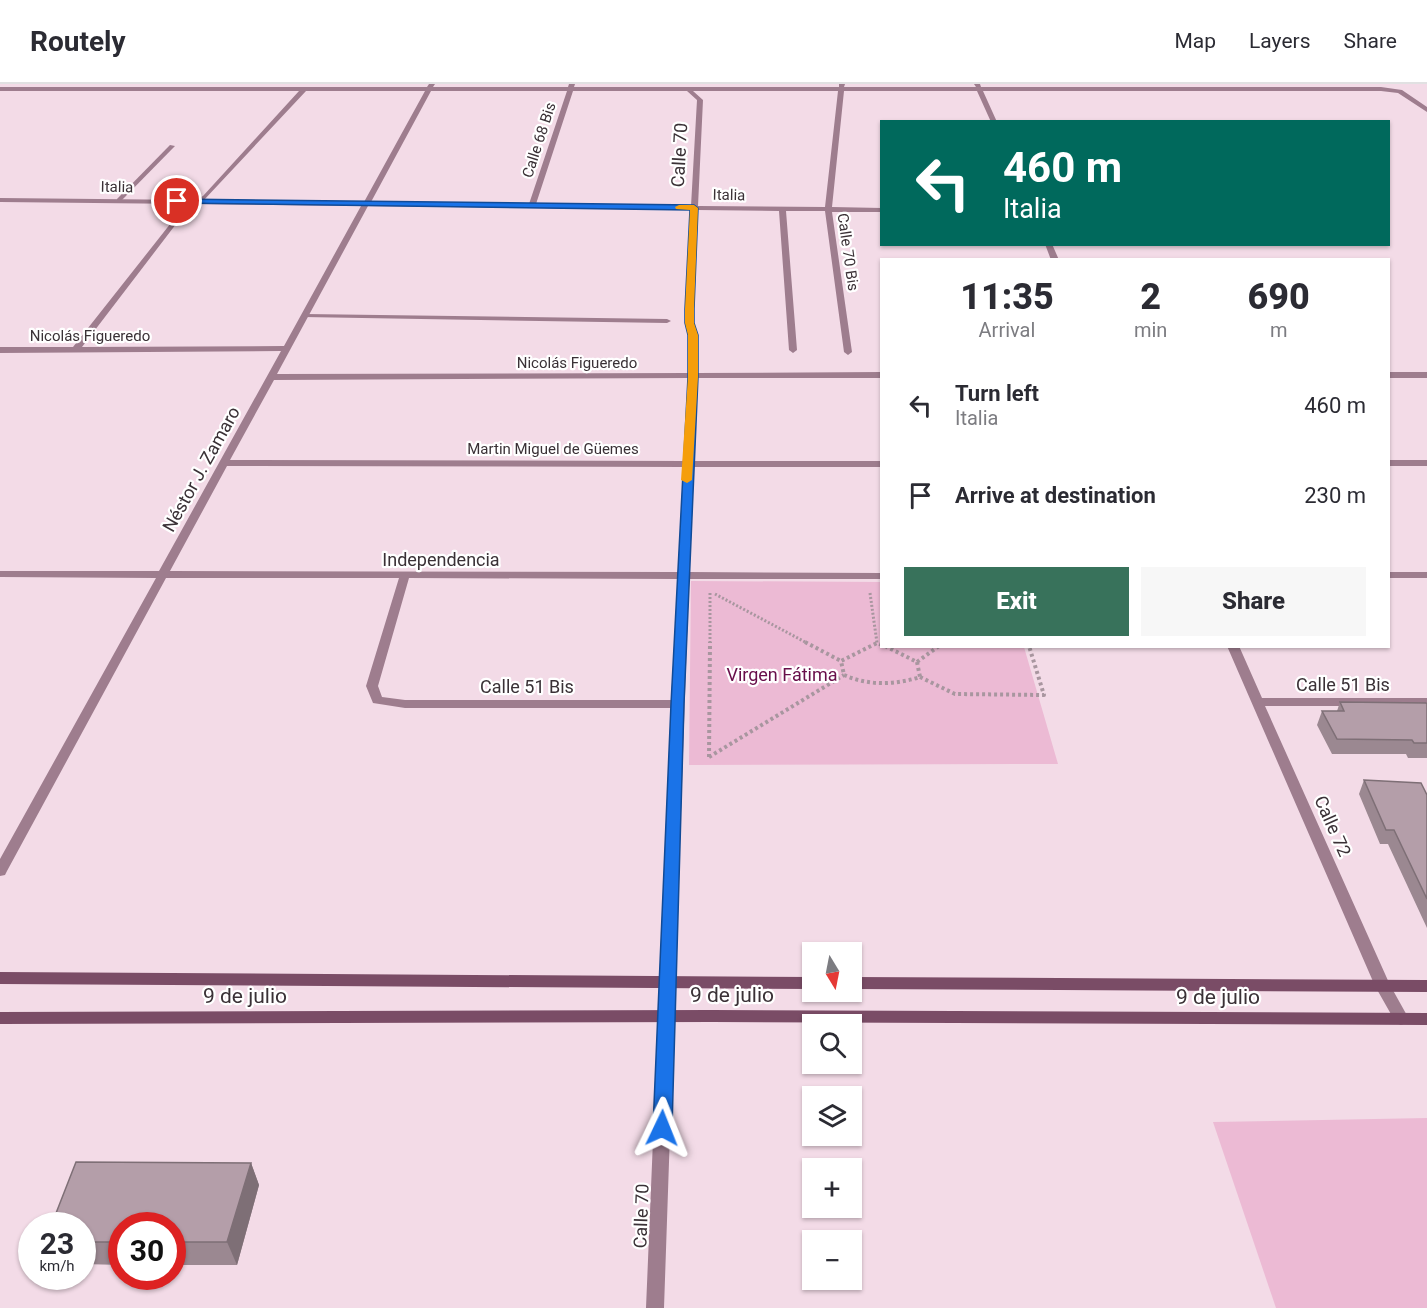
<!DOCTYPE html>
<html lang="en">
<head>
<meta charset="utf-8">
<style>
  body { margin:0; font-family:Roboto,sans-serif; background:#f7f7f7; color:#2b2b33; height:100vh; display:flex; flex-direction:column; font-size:22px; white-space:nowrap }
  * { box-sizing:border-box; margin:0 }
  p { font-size:20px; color:#7c7c81 }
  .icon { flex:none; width:33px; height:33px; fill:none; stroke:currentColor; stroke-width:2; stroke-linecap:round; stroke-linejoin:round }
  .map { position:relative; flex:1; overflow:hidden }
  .sheet { position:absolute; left:880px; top:174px; width:510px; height:390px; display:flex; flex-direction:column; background:#fff; border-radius:0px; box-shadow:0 2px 4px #0004 }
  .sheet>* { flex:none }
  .top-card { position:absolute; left:880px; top:36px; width:510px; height:126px; border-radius:0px; box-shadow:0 2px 4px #0004; background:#00695c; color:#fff; overflow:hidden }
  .needle { width:39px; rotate:170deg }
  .fabs { position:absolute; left:802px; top:858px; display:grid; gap:12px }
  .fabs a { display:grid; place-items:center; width:60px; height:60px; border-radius:0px; background:#fff; box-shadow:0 2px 4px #0004; font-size:30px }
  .speed { position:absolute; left:18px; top:1128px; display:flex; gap:12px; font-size:30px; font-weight:700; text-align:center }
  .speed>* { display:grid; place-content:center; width:78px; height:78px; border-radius:50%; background:#fff; box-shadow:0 2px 4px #0004; line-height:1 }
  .speed small { font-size:15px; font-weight:400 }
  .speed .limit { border:9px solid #d22; background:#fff; color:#111 }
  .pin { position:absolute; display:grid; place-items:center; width:51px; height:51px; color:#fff; margin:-26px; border:3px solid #fff; border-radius:50%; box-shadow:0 2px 6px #0007 }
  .me { position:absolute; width:66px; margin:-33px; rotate:2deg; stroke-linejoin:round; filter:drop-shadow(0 0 4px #0008) }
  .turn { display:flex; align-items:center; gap:21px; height:126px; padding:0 24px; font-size:27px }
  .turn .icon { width:78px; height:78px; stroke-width:2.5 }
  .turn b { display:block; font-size:42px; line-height:51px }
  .eta { display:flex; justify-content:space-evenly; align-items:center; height:102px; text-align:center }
  .eta b { font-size:36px; font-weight:800; line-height:42px }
  .action { display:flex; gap:12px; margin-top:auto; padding:12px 24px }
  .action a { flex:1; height:69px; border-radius:0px; background:#38725b; color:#fff; font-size:24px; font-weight:800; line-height:69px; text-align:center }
  .action a+a { background:#f7f7f7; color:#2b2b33 }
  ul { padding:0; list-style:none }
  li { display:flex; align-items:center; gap:18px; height:90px; padding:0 24px }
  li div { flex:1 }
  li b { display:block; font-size:22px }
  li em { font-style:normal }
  header { display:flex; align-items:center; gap:36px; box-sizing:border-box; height:84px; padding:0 30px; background:#fff; border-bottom:2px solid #e1e1e2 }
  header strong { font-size:28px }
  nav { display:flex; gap:33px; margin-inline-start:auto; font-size:21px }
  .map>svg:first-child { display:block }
  .green { fill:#ecbad4 }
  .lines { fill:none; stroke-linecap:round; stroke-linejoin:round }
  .path-far1 { stroke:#a8969f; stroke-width:3; stroke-dasharray:2 2; stroke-linecap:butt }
  .path { stroke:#a8969f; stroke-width:4; stroke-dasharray:3 3; stroke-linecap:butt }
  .lane { fill:#9e7d8e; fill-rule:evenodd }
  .street { fill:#9e7d8e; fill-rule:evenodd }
  .secondary { fill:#7a4c66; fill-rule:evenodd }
  .wall { fill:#9b8891 }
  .shaded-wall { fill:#7e6f76 }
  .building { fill:#b49ea9; stroke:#7e6f76; stroke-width:1.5 }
  .route { fill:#1a73e8; stroke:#114b97; stroke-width:1.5 }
  .slow { fill:#f59e0b }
  .labels { text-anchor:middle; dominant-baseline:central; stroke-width:4.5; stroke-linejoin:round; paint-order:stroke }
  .far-street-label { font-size:15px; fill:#3a3136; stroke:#fff }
  .street-label { font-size:18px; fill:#3a3136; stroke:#fff }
  .park-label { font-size:18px; fill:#680e4a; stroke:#fff }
  .near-street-label { font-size:21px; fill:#3a3136; stroke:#fff }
</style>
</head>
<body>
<header>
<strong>Routely</strong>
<nav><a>Map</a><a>Layers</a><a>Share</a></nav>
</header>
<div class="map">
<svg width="1427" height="1224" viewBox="0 0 1427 1224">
  <rect width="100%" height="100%" fill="#f3dbe7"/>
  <g class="green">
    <polygon points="691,497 882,498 882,562 1024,563 1058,680 689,681"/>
    <polygon points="1427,1034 1427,1224 1276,1224 1213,1038"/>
  </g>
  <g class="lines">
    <g class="path-far1">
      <polyline points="870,509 877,559"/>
      <polyline points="715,510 807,559"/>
      <polyline points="710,559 710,508"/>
    </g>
    <g class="path">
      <polyline points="805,558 841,577"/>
      <path d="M882,561L877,559L841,577L844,591C869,602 895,601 920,593L917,578"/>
      <polyline points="885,562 917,578"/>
      <polyline points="917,578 939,562"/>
      <polyline points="920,593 955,610 1044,611 1029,562"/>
      <polyline points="709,673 710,558"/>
      <polyline points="709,673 844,591"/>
    </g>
    <g class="lane">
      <polygon points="170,61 175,62 121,117 117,117 117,115"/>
      <polygon points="305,230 667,235 671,237 667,239 303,233 301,232"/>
    </g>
    <g class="street">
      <path d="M429,0H435L433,3H568L569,0H575L574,3H839V0H845L844,3H976L974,0H980L981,3H1381L1402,6L1427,23V28L1398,9L1381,7H983L997,38H991L977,7H844L832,123L882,124V128H832L852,268L848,271L844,268L825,127H786L797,266L793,269L789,266L779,127L698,126L693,225V239L697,251V289L882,288V294H697L694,377H882V383H693L689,488L882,489V495H689L664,1224H646L671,624H405L373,619L366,602L399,494H166L7,787L5,791L0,792V775L156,494L0,493V487H159L281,267L0,269V263H73L182,125L189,120L0,118V114L195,116L203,112L299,7H0V3H427ZM306,7H425L364,118L204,116ZM431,7H567L529,120L371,118ZM573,7H687L697,16L691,122L536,120ZM693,7H838L825,123L698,122L703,16ZM198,120L361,122L284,262L82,263L186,127ZM368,122L691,126L685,225V239L689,251V289L277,290ZM689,294L684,377L230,376L274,296ZM227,382L684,383L678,488L170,487ZM409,494L678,495L671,616H405L382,613L378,602Z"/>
      <polygon points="1045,160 1052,160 1059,176 1051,176"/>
      <rect x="1389" y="288" width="38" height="6"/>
      <rect x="1389" y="376" width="38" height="6"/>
      <rect x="1389" y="488" width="38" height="6"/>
      <polygon points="1227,562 1239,562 1262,614 1427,614 1427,622 1265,622 1390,901 1409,935 1406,939 1401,941 1396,939 1375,902"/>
    </g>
    <g class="secondary">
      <polygon points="0,888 813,893 813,905 0,900"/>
      <polygon points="852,893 1427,896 1427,908 852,905"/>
      <polygon points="712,926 1427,929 1427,941 712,938 0,940 0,928"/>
    </g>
  </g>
  <g class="wall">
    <polygon points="1340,618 1427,620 1427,674 1408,674 1406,670 1332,670 1317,641 1322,627 1337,627"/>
    <polygon points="1364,696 1427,711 1427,844 1388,760 1380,760 1359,710"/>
    <polygon points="251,1079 259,1101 237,1181 172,1181 172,1142 122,1142 122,1181 82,1180 82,1142"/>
  </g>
  <polygon class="shaded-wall" points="251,1079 259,1101 237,1181 227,1158"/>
  <g class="building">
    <polygon points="1340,618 1426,619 1427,620 1427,659 1414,659 1412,656 1337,655 1322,627 1344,627"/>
    <polygon points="1364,696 1421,699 1427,711 1427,815 1394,746 1386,746"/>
    <polygon points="76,1078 251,1079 227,1158 172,1158 172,1142 122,1142 122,1158 82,1158 82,1142 51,1142"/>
  </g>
  <polygon class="route" points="177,115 694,121 698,124 694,225 694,239 698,251 698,293 684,620 672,1044 669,1050 662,1052 656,1050 653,1044 671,620 688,293 688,251 685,239 685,225 690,126 174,119 174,116"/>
  <polygon class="slow" points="679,121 694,121 698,124 694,225 694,239 698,251 698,293 692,396 687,399 681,396 688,293 688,251 685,239 685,225 690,126 676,125 675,123"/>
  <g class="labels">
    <g class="far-street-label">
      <text transform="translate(539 56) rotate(-72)">Calle 68 Bis</text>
      <text transform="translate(117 103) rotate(1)">Italia</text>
      <text transform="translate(729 111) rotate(1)">Italia</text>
      <text transform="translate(848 168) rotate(82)">Calle 70 Bis</text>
      <text x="90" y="252">Nicolás Figueredo</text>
      <text x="577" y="279">Nicolás Figueredo</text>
      <text x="553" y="365">Martin Miguel de Güemes</text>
    </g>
    <g class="street-label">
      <text transform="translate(679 71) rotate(-87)">Calle 70</text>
      <text transform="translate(201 385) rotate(-61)">Néstor J. Zamaro</text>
      <text x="441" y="475">Independencia</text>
      <text x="1343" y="600">Calle 51 Bis</text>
      <text x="527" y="602">Calle 51 Bis</text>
      <text transform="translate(1333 742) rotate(66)">Calle 72</text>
      <text transform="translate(641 1132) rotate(-88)">Calle 70</text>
    </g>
    <g class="park-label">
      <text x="782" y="590">Virgen Fátima</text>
    </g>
    <g class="near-street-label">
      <text x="732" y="911">9 de julio</text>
      <text x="245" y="912">9 de julio</text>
      <text x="1218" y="913">9 de julio</text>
    </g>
  </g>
</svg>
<div class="fabs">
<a><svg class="needle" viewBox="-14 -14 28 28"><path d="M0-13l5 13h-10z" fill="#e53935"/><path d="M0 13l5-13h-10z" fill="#7c7c81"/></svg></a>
<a><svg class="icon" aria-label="search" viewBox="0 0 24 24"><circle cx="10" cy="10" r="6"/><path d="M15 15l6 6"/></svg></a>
<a><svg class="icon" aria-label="layers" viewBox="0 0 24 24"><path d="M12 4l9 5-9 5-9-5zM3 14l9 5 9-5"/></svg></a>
<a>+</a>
<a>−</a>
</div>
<div class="speed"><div>23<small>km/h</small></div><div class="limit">30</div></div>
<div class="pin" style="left:177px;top:117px;background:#d93025"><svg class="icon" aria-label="arrive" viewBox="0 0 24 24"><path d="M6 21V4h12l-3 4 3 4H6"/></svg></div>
<svg class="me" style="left:662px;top:1044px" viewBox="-20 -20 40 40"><path d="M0-17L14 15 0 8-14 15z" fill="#1a73e8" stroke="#fff" stroke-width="4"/></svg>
<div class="top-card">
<div class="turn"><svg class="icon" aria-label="left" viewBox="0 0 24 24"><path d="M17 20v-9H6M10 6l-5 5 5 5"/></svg><div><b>460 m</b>Italia</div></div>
</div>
<section class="sheet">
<div class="eta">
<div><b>11:35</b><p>Arrival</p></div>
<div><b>2</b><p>min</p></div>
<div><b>690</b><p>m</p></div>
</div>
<ul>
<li><svg class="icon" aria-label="left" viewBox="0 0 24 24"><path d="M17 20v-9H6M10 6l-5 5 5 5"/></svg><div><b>Turn left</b><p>Italia</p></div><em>460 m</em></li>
<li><svg class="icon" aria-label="arrive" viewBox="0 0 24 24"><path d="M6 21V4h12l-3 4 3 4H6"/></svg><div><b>Arrive at destination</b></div><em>230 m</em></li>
</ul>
<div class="action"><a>Exit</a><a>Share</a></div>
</section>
</div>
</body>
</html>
